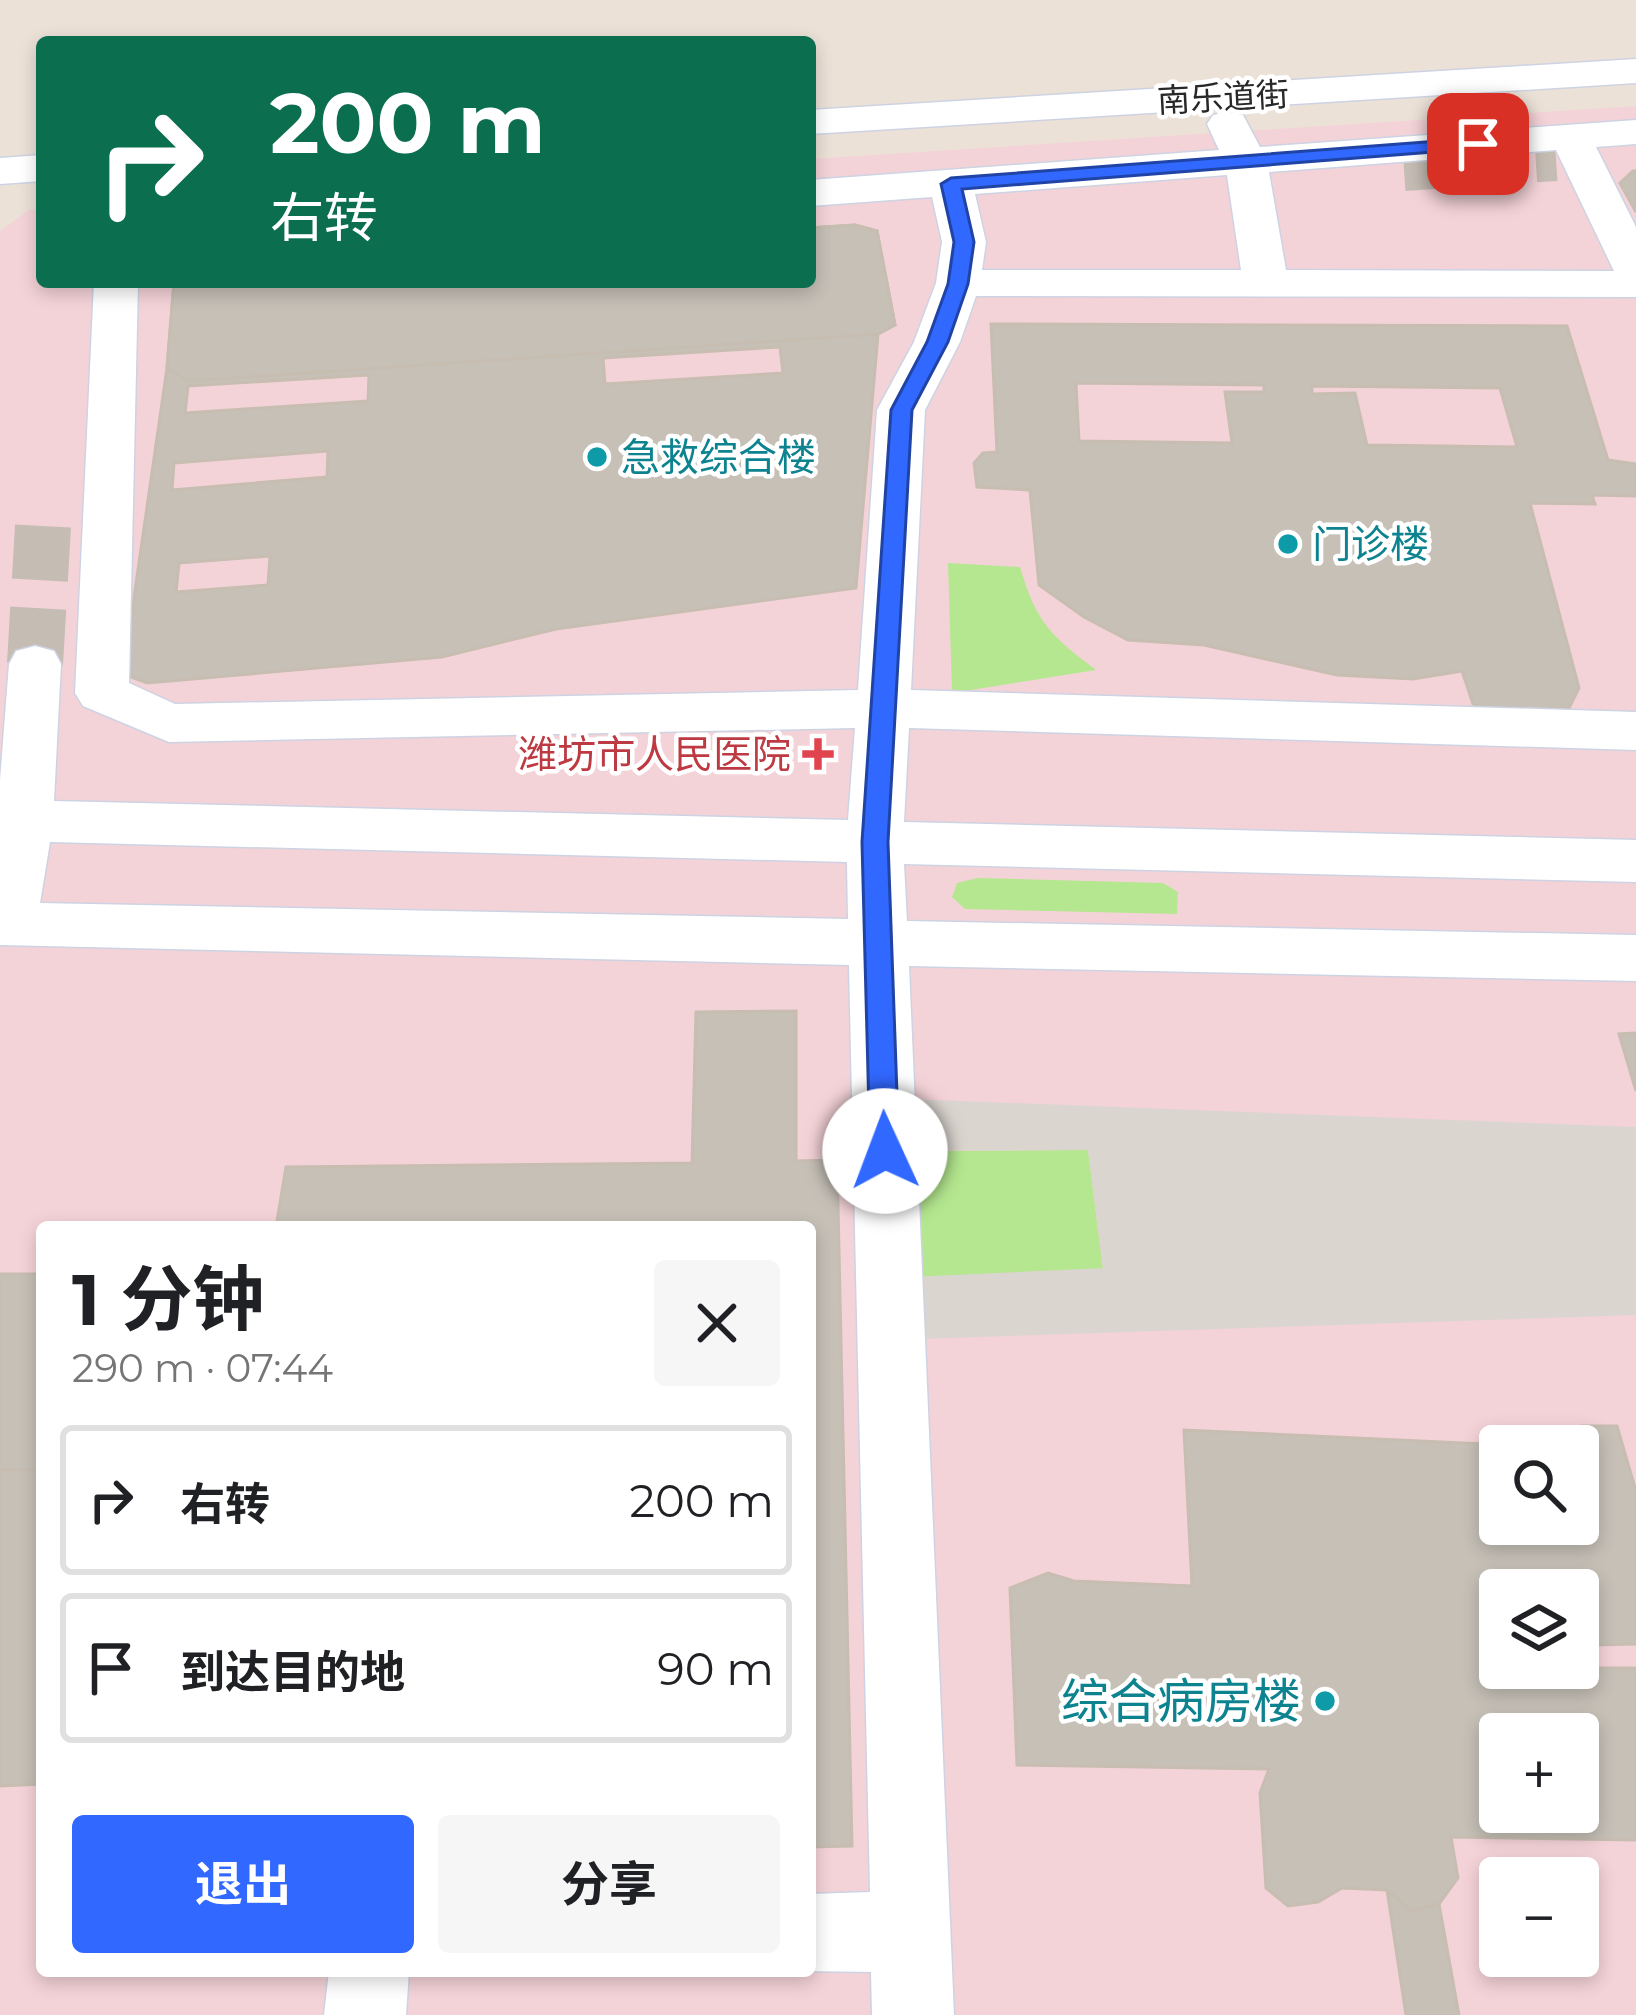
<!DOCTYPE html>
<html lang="zh">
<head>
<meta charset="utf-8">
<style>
  body { margin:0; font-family:Montserrat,"Noto Sans SC",sans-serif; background:#f6f6f6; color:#202124; height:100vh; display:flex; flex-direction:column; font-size:45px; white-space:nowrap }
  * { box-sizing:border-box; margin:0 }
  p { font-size:39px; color:#757577 }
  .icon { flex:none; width:66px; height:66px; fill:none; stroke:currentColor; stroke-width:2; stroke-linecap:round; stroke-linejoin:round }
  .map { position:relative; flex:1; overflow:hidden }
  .sheet { position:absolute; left:36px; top:1221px; width:780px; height:756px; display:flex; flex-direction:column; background:#fff; border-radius:12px; box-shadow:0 6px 18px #0003 }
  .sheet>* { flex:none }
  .banner { position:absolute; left:36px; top:36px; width:780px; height:252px; border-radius:12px; box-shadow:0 6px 18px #0003; background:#0b6e4f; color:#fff; overflow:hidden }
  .tools { position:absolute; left:1479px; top:1425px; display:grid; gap:24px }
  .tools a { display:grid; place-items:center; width:120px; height:120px; border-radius:12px; background:#fff; box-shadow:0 6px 18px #0003; font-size:60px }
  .pin { position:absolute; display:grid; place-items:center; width:102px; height:102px; color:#fff; margin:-51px; border-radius:24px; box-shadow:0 6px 18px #0006 }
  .me { position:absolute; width:132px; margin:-66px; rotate:358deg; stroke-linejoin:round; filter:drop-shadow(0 0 9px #0008) }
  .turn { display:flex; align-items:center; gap:42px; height:252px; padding:0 36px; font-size:54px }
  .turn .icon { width:156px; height:156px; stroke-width:2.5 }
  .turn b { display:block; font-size:84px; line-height:102px }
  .round { display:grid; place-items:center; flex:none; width:126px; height:126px; border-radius:12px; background:#f6f6f6 }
  .head { display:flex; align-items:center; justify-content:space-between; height:204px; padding:0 36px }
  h1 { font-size:72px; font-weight:700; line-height:90px }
  .action { display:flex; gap:24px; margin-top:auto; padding:24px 36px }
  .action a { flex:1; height:138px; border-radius:12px; background:#3168ff; color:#fff; font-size:48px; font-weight:700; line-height:138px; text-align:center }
  .action a+a { background:#f6f6f6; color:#202124 }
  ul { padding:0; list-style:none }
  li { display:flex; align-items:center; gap:36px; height:150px; margin:0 24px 18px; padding:0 12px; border:6px solid #e0e0e0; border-radius:12px }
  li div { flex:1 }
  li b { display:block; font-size:45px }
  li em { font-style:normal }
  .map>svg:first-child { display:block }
  .medical { fill:#f4d3d8; fill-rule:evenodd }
  .green { fill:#b4e78f }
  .plaza { fill:#dbd5cf }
  .building { fill:#c6c0b7; stroke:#c7bdb1; stroke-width:3; fill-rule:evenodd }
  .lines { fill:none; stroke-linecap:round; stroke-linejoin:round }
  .minor-tunnel-far1 { stroke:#c5bcb4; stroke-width:44; stroke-dasharray:44 22; stroke-linecap:butt }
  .minor-tunnel { stroke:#c5bcb4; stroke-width:56; stroke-dasharray:56 28; stroke-linecap:butt }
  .minor-casing { stroke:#cdd3e2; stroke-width:3 }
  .minor { fill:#fff; fill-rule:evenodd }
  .route { fill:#3168ff; stroke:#2044a6; stroke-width:3 }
  .culture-dot { fill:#0f9aa8; stroke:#fff; stroke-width:4.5 }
  .health-dot { fill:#e0444e; stroke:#fff; stroke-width:4.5 }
  .labels { text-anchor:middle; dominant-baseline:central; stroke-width:9; stroke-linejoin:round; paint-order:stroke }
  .far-street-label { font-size:33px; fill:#282828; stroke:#fff }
  .culture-label { font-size:39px; fill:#0d838f; stroke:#fff; text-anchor:start }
  .health-label { font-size:39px; fill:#be3a42; stroke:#fff; text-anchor:end }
  .near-culture-label { font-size:48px; fill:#0d838f; stroke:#fff; text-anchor:end }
</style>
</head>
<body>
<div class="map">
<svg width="1636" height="2015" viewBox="0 0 1636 2015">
  <rect width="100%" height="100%" fill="#ece1d7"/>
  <path class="medical" d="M1636,106V2015H0V231L29,210L42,209V282H810V159ZM42,1227H810V1971H42ZM1500,1446H1578V1524H1500ZM1500,1590H1578V1668H1500ZM1500,1734H1578V1812H1500ZM1500,1878H1578V1956H1500Z"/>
  <g class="green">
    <path d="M948,563L1020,567C1036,622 1051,636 1096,670L952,693Z"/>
    <polygon points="978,878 1163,883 1178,892 1177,914 965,909 952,897 957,883"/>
    <polygon points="1088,1150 1103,1269 920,1277 911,1151"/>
  </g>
  <polygon class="plaza" points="883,1098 1636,1127 1636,1315 891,1340 889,1278 1103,1268 1088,1150 885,1151"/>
  <g class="building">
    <polygon points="1633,171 1636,171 1636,212 1620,183"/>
    <path d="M855,225L877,231L895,325L878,334L856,588L556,629L442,657L147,683L123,674L167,368L174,282H810V228ZM780,347L783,373L605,384L603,358ZM369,375L368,401L185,413L188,386ZM328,451L327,477L172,490L174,463ZM270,556L268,585L176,592L179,563Z"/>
    <polygon points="855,225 877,231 895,325 878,334 188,381 167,368 174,282 810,282 810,228"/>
    <path d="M991,324L1567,326L1608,460L1636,464V496L1592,495L1595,504L1530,503L1579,688L1569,708L1489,711L1473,704L1462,671L1413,679L1337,675L1204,645L1128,640L1084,617L1039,585L1030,490L977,487L974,463L983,453L997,452ZM1076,383L1264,385V392H1225L1232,443L1079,441ZM1312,386L1500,388L1517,447L1367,445L1355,393L1312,394Z"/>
    <polygon points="796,1011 796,1161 837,1160 852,1846 810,1847 810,1227 276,1227 286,1167 692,1163 696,1012"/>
    <polygon points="1636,1033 1636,1091 1619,1034"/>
    <rect x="0" y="1274" width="42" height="196"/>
    <path d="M1582,1426H1617L1636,1491V1644L1595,1645L1584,1604H1578V1590H1500V1608L1483,1609L1493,1650L1500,1649V1668H1636V1840L1451,1837L1458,1878L1439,1904L1412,1911L1387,1890L1342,1888L1318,1902L1288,1906L1266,1888L1260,1793L1269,1769L1017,1765L1010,1588L1048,1573L1074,1581L1192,1586L1184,1430L1506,1445ZM1500,1446H1578V1524H1500ZM1500,1734H1578V1812H1500Z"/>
    <polygon points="0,1470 42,1470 42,1784 0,1786"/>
    <polygon points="1387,1890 1412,1911 1439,1904 1459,2015 1406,2015"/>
  </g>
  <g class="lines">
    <polyline class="minor-tunnel-far1" points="1404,169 1556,159"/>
    <polyline class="minor-tunnel" points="35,664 43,526"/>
    <g class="minor-casing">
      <g id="minor">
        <polygon points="1636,59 1636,83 810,134 810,110"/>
        <path d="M1228,112L1243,115L1260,147L1636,120V144L1596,147L1636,227V297L976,296L960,342L925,410L911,690L1636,712V750L909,728L904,822L1636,840V882L904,864L907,921L1636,935V981L909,966L954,2015H872L871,1972L803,1971H810V1894L870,1892L849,965L0,945V780L9,664L16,651L35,646L54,651L61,664L54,801L848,820L855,728L169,742L83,706L75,693L94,282H138L129,683L175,704L858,690L877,410L914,342L936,283L942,242L932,197L810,206V180L1219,150L1207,124L1213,115ZM1556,150L1614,271L1286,270L1269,172ZM1227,175L1241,270H982L986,242L975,194ZM50,842L847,862L848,919L40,903Z"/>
        <polygon points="42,155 42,181 0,184 0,158"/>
        <polygon points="329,1971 409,1971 406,2015 324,2015"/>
      </g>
    </g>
    <use href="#minor" class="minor"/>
  </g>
  <polygon class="route" points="1478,138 1487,144 1484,148 962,189 974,242 968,284 948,342 912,410 888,842 899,1151 895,1159 875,1159 870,1151 862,842 891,410 927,342 948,284 954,242 941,184 951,178"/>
  <g class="culture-dot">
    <circle cx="597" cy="457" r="12"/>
    <circle cx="1288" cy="544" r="12"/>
    <circle cx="1325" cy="1701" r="12"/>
  </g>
  <path class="health-dot" d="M812 736h12v12h12v12h-12v12h-12v-12h-12v-12h12z"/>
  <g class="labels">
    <g class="far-street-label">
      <text transform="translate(1223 97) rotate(-3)">南乐道街</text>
    </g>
    <g class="culture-label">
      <text x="621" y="457">急救综合楼</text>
      <text x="1312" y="544">门诊楼</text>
    </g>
    <g class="health-label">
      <text x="791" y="754">潍坊市人民医院</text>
    </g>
    <g class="near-culture-label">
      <text x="1301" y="1701">综合病房楼</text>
    </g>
  </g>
</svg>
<div class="tools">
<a><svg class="icon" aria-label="search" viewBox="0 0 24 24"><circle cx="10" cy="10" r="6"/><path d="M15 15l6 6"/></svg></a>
<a><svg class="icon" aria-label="layers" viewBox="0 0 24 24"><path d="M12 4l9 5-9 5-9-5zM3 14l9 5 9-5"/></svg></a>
<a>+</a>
<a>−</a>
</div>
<div class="pin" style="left:1478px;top:144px;background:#d93025"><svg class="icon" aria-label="arrive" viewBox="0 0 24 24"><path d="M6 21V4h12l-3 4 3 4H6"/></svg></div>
<svg class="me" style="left:885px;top:1151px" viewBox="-20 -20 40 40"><circle r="19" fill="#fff"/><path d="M0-13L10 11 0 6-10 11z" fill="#3168ff"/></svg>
<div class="banner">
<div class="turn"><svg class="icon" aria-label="right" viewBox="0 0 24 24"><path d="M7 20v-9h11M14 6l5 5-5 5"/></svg><div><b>200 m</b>右转</div></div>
</div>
<section class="sheet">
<div class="head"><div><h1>1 分钟</h1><p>290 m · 07:44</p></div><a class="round"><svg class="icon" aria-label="close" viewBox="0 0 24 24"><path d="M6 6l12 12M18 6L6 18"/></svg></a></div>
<ul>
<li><svg class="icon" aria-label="right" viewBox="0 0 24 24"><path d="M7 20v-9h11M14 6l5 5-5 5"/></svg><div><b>右转</b></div><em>200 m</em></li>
<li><svg class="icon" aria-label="arrive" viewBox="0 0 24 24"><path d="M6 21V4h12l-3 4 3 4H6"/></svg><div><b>到达目的地</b></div><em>90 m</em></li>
</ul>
<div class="action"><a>退出</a><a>分享</a></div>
</section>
</div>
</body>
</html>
